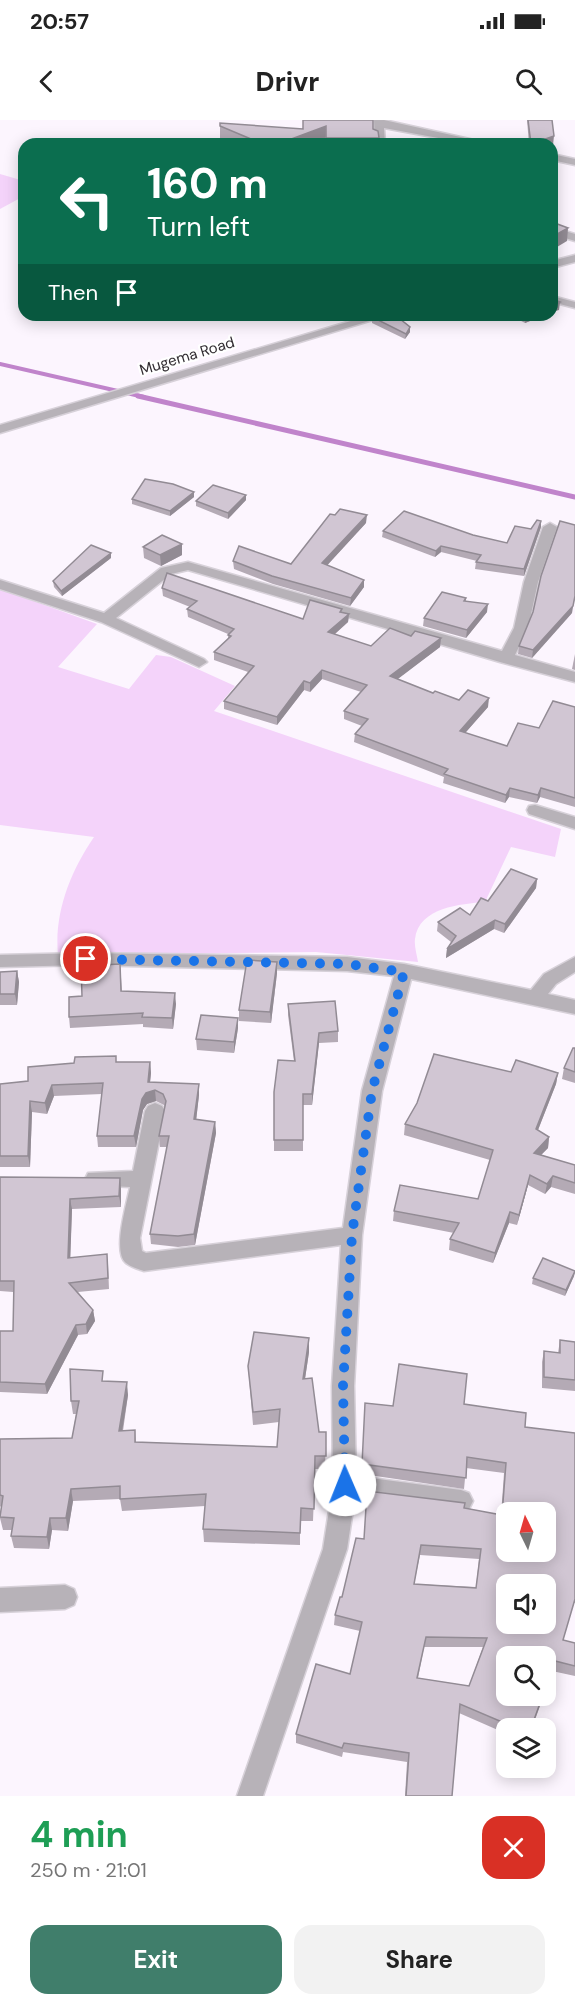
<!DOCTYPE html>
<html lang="en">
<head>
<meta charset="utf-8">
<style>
  body { margin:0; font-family:"DM Sans",sans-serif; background:#f2f2f2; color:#222; height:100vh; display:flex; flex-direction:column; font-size:22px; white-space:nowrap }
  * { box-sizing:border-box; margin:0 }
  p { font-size:20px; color:#767676 }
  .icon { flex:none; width:33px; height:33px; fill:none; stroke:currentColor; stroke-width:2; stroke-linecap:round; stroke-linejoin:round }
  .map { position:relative; height:1676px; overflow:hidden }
  .drawer { display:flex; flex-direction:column; background:#fff; flex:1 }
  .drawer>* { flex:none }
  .banner { position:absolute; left:18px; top:18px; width:540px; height:183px; border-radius:18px; box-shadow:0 3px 15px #0003; background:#0b6e4f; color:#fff; overflow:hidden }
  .needle { width:39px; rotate:355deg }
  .tools { position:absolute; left:496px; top:1382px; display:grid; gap:12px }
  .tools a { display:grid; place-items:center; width:60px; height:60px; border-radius:12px; background:#fff; box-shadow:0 3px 15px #0003; font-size:30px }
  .pin { position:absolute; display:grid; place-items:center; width:51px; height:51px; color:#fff; margin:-26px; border:3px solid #fff; border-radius:50%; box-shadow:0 2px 6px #0007 }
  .me { position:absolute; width:66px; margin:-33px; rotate:359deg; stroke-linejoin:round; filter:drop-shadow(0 0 4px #0008) }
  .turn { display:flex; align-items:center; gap:21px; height:126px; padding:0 30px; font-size:27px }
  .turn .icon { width:78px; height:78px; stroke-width:2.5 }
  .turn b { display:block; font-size:42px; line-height:51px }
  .then { display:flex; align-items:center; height:57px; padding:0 30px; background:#0003; gap:12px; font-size:22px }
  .round { display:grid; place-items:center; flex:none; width:63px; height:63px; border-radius:18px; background:#f2f2f2 }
  .overview { display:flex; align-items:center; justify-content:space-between; height:102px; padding:0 30px }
  h1 { font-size:36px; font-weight:700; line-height:45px; color:#1e9e55 }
  .primary-button { display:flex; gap:12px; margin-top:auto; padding:12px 30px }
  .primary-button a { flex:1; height:69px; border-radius:18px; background:#407e6b; color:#fff; font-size:24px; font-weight:700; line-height:69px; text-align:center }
  .primary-button a+a { background:#f2f2f2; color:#222 }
  .status { display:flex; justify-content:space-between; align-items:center; height:42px; padding:0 30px; background:#fff; direction:ltr }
  .status svg { height:16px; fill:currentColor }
  header { display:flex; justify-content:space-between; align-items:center; height:78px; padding:0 30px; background:#fff; font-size:27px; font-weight:700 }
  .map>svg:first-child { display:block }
  .green { fill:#f4d3fa }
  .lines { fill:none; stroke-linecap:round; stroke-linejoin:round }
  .stream-far1 { stroke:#c084cb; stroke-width:4 }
  .stream { stroke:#c084cb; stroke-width:5 }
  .minor-casing { stroke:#d7d1d9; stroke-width:3 }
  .tertiary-casing { stroke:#d7d1d9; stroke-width:3 }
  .minor { fill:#b7b2b8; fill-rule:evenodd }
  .tertiary { fill:#b7b2b8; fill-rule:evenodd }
  .wall { fill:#b4aab5; fill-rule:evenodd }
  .shaded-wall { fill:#928b94 }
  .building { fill:#d1c6d3; stroke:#928b94; stroke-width:1.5; fill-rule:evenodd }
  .route { stroke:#1a73e8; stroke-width:10; stroke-dasharray:0 18 }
  .labels { text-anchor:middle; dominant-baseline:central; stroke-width:4.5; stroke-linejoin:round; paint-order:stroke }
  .far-street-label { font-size:15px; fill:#312c31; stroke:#fff }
</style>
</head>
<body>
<div class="status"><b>20:57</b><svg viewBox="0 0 49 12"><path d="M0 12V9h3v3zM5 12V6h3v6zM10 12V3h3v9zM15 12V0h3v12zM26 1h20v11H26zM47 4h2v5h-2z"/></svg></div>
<header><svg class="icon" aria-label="back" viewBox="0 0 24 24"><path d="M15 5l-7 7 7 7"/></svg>Drivr<svg class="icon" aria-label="search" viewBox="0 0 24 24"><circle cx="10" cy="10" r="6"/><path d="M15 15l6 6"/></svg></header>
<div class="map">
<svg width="575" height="1676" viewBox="0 0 575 1676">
  <rect width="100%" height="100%" fill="#fcf5fe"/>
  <g class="green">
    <polygon points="0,54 24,61 24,76 0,89"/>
    <path d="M0,469L97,504L58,547L129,569L156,535L171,537L235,566L214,591L561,709L555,737L511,727L485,782C461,784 419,787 415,819C414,826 417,835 418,842L316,832L58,835C54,793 70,752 94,717L0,705Z"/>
  </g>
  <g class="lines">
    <polyline class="stream-far1" points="0,244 144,277"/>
    <polyline class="stream" points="138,276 575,377"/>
    <g class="minor-casing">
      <g id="minor">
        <polygon points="374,0 384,0 492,24 471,24 384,8 385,24 375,24"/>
        <polygon points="552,34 575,39 575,45 552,40"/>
        <polygon points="552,107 575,114 575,121 552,114"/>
        <polygon points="552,176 575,182 575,188 552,182"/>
        <polygon points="550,403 557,407 538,462 528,508 515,535 575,552 575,562 500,542 188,450 171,454 116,498 204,539 207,542 199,547 101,502 0,469 0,460 104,493 161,448 188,442 502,531 514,508 524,462 543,407"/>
        <polygon points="535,685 575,697 575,709 529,694 527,690 529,686"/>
        <path d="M86,833L347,837L404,844L531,870L544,854L575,837V852L556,864L548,874L575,880V894L411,859L382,971L362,1115L354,1266L356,1356L461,1370L469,1373L473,1381L469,1389L461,1392L355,1377L347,1429L263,1676H237L323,1429L333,1365L332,1266L341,1125L144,1151C138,1149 131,1147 126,1143C112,1132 127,1083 130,1067L88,1065L85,1059L88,1053L133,1051L145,991L148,986L155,983L162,986L165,991L140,1118L142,1131L146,1133L343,1108L362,971L394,856L347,851L86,845L0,847V835Z"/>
        <polygon points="65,1465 74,1469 77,1477 74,1485 65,1489 0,1492 0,1468"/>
      </g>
    </g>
    <g class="tertiary-casing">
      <g id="tertiary">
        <polygon points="575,135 575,142 552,148 552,141"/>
        <polygon points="371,195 389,195 0,313 0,305"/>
      </g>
    </g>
    <use href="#minor" class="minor"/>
    <use href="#tertiary" class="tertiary"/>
  </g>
  <g class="wall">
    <polygon points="527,0 552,0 553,25 552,26 552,24 529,24"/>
    <polygon points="220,6 303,9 373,9 379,18 379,24 325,24 325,21 318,24 227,24 220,21"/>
    <polygon points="510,195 545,195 525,203"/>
    <polygon points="372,197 410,212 405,219 372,203"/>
    <polygon points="194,372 194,377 170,396 132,384 132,379"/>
    <polygon points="246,380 228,399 196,386 196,381"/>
    <polygon points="366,403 327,445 364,460 364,467 350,486 273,464 234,449 233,441 291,444"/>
    <polygon points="541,407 524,456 475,449 476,442 477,441 441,432 435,437 382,417 383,411 473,415 507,423"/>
    <polygon points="143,427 182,435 161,446 144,438"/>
    <polygon points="111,438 62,476 54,467 53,461"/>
    <polygon points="162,468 303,499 342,489 342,492 349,494 348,502 335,514 371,526 411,516 441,518 440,527 397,559 433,573 488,587 465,613 507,626 575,587 575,687 540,677 537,683 509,677 505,683 443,663 444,657 354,622 355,614 362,606 344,599 344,591 361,572 322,559 310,572 304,570 277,605 224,589 224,581 248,552 214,540 214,532 228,519 228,514 188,497 187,489 190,487 163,476"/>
    <polygon points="466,478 466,481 487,492 466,518 423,506 424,498"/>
    <polygon points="572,493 532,538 518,534 519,526"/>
    <polygon points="575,534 575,550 572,549"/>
    <polygon points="537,759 536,768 504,813 494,809 446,838 447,829 451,822 437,811 438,802 470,795 488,781"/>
    <polygon points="277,842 277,853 271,903 239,901 239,890"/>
    <polygon points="120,844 122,871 176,884 173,909 143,907 143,904 70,908 69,897 82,876"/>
    <polygon points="17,851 19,862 17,885 0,885 0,852"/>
    <polygon points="288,884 338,911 338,922 319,923 312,985 303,985 303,1031 274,1031 274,972 294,941 288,895"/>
    <polygon points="238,908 234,933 197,930 196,919"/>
    <polygon points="575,928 575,963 562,959 564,948"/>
    <polygon points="117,942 150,942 151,953 150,962 199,975 196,1000 215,1002 216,1013 195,1125 178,1127 151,1124 150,1114 167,1027 160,1027 159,1016 165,987 164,985 156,981 147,984 143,990 136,1027 98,1027 97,1016 102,974 54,976 47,994 32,992 30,1047 0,1047 0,964 28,961"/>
    <polygon points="511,952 558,953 556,964 538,1010 549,1017 548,1028 541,1035 575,1045 575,1074 551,1067 545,1074 528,1065 517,1105 509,1103 493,1143 449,1130 450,1119 454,1113 393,1101 394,1091 478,1079 490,1040 404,1015 405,1004"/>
    <polygon points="0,1057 121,1069 121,1087 72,1089 70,1137 108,1144 109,1169 78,1172 93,1190 95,1201 87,1214 78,1215 47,1274 0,1272 0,1211 13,1211 13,1172 0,1171"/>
    <polygon points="575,1151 574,1156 565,1176 532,1164 533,1158"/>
    <polygon points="560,1220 575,1222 575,1271 542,1268 542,1242 544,1231 558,1233"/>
    <polygon points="309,1232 305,1259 319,1312 326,1312 325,1349 315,1349 313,1401 300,1401 300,1425 204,1422 203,1409 205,1386 122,1391 120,1379 73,1381 68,1411 52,1410 49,1429 14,1428 11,1416 12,1410 3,1410 0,1398 1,1387 0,1386 0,1319 72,1318 76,1294 73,1294 71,1281 105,1261 128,1275 123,1311 135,1310 136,1322 277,1327 279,1302 253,1305 248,1246"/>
    <path d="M365,1283L393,1286L464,1284L525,1307L575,1313V1483H574L563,1520L575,1523V1556L552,1551L546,1568V1536L544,1575L532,1608H507V1614L459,1593L452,1676H405L407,1642L343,1632L342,1637L296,1623V1614L350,1554L360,1511L334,1505L335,1495L342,1477L364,1419L464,1388L501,1395L504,1353L466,1348L464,1369L362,1354ZM420,1435L479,1439L476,1467L414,1464ZM424,1527H483L469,1566L418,1558Z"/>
  </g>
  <g class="shaded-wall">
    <polygon points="326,6 325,21 318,24 278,24"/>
    <polygon points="554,16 553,25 552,26 552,24 531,24"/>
    <polygon points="568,108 567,121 552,130 552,117"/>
    <polygon points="560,182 559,190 552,192 552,185"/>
    <polygon points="526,195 545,195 525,203"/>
    <polygon points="410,207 410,212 405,219 406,214"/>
    <polygon points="194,372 194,377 170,396 170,391"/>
    <polygon points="246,375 246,380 228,399 228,393"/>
    <polygon points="367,395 366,403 322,451 322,443"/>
    <polygon points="541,401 541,407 524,456 524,449"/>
    <polygon points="182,424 182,435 161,446 160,435"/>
    <polygon points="441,426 441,432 435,437 436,431"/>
    <polygon points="111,433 111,438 62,476 61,471"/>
    <polygon points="364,460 364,467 350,486 351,478"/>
    <polygon points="575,476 572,493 532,538 533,530"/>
    <polygon points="488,484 487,492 466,518 467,510"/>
    <polygon points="349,494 348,502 328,520 328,512"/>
    <polygon points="441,518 440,527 390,565 390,556"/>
    <polygon points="322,550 322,559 310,572 310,563"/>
    <polygon points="304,561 304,570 277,605 277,597"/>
    <polygon points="489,578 488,587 459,620 460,611"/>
    <polygon points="510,668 509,677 505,683 506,675"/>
    <polygon points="541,668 540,677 537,683 538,675"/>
    <polygon points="537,759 536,768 504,813 505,804"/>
    <polygon points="495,800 494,809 446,838 447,829"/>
    <polygon points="277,842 277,853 271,903 270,892"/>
    <polygon points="17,851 19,862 17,885 15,874"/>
    <polygon points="175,873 176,884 173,909 172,898"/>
    <polygon points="238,898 238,908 234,933 234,922"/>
    <polygon points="319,913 319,923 312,985 312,974"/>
    <polygon points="150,942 151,953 149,972 155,970 156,981 147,984 143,990 136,1027 134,1016 142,979 146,973"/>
    <polygon points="558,953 556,964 534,1020 536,1009"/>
    <polygon points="199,964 199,975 195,1010 194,999"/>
    <polygon points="52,965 54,976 47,994 45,983"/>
    <polygon points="30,981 32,992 30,1047 28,1036"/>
    <polygon points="215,1002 216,1013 195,1125 194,1114"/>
    <polygon points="549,1017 548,1028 532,1044 534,1033"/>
    <polygon points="530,1055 528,1065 517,1105 519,1095"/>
    <polygon points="553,1056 551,1067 545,1074 547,1064"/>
    <polygon points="120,1058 121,1069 121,1087 119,1076"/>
    <polygon points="70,1079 72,1089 70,1148 68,1138"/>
    <polygon points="510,1092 509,1103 493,1143 495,1133"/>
    <polygon points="575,1151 574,1156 565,1176 566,1170"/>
    <polygon points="93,1190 95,1201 87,1214 86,1204"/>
    <polygon points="76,1205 78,1215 47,1274 45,1264"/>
    <polygon points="309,1218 309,1232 303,1272 303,1259"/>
    <polygon points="127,1262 128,1275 120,1324 119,1311"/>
    <polygon points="71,1369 73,1381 68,1411 66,1398"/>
    <polygon points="50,1398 52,1410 49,1429 47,1417"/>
  </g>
  <g class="building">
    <polygon points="303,0 373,0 373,9 378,11 379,18 326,18 326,6 278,24 263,24 220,6 220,3 303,9"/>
    <polygon points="528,0 552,0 554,16 531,24"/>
    <polygon points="552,102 568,108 552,117"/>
    <polygon points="552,179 560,182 552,185"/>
    <polygon points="380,195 395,195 410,207 406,214 372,197"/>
    <polygon points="145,359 173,364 194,372 170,391 132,379"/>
    <polygon points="213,365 246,375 228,393 196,381"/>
    <polygon points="340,389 367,395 322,443 364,460 351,478 272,456 233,441 239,426 291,444 330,394 335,395"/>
    <polygon points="404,391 473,415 507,423 515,406 531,409 537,400 541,401 524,449 476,442 481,435 441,426 436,431 383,411"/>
    <polygon points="560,401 575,405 575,476 573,486 533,530 519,526 533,492 541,456"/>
    <polygon points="162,415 182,424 160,435 143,427"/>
    <polygon points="91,425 111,433 61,471 53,461"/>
    <polygon points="167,453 303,499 310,480 342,489 340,492 349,494 328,512 371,526 390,508 411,516 415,511 441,518 390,556 433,573 435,571 459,580 468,570 489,578 460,611 507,626 518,603 539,608 553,581 575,587 575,678 541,668 538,675 510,668 506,675 444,654 448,649 355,614 368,599 344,591 367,565 322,550 310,563 304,561 277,597 224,581 254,546 214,532 231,516 228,515 234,509 187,489 197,481 162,468"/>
    <polygon points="442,472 466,478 464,481 488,484 467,510 424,498"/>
    <polygon points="511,749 537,759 505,804 495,800 447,829 456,816 438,802 460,788 470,795 481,778 488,781"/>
    <polygon points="247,840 277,842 270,892 239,890"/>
    <polygon points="120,844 121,871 175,873 172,898 142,897 143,893 69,897 69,877 82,876 81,846"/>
    <polygon points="17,851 15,874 0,874 0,852"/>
    <polygon points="335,881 338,911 319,913 312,974 303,974 303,1020 274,1020 274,972 278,940 295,941 288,884"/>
    <polygon points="201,895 238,898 234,922 196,919"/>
    <polygon points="573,928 575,928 575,952 564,948"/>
    <polygon points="434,934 511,952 516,940 558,953 536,1009 549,1017 534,1033 575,1045 575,1063 553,1056 547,1064 530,1055 519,1095 510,1092 495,1133 450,1119 459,1103 394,1091 400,1065 478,1079 493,1030 405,1004 417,983"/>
    <polygon points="116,936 116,942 150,942 148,962 199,964 194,999 215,1002 194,1114 178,1116 150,1114 169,1016 159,1016 166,981 163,974 155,970 146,973 142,979 134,1016 97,1016 103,963 52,965 45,983 30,981 28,1036 0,1036 0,964 28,961 28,947 74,943 75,937"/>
    <polygon points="0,1057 120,1058 119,1076 70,1079 68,1138 107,1134 108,1158 69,1163 93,1190 86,1204 76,1205 45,1264 0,1262 0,1211 13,1211 14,1161 0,1161"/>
    <polygon points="543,1138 575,1151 566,1170 533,1158"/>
    <polygon points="254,1212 309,1218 303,1259 312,1258 319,1312 326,1312 326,1336 315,1336 314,1389 301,1388 300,1413 203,1409 206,1374 120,1379 120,1366 71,1369 66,1398 50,1398 47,1417 11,1416 14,1398 0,1397 3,1376 0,1375 0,1319 72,1318 79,1281 71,1281 70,1249 103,1251 102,1261 127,1262 119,1311 135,1310 135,1322 277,1327 280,1289 253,1292 248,1246"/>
    <polygon points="560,1220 575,1222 575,1260 544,1257 544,1231 560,1233"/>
    <path d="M399,1244L467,1254L464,1284L526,1293L525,1307L575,1313V1479L563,1520L575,1523V1546L555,1541L546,1566V1536H507V1575H543L531,1608H516L460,1584L452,1676H406L409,1633L344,1623L342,1628L296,1614L316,1544L350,1554L362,1502L335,1495L340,1477H342L356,1418L364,1419L367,1371L465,1383L464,1388L502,1395L506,1343L467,1337L466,1358L362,1344L365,1283L393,1286ZM507,1392H546V1431H507ZM421,1425L481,1429L476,1468L414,1464ZM507,1464H546V1503H507ZM426,1517L487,1518L469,1566L417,1558Z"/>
  </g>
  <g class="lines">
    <polyline class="route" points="86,839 347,844 404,852 372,971 352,1115 343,1266 345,1365"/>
  </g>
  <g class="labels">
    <g class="far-street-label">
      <text transform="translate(187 236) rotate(-17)">Mugema Road</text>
    </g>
  </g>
</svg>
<div class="tools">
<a><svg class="needle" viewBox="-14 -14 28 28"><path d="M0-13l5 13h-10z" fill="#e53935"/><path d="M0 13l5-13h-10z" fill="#767676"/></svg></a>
<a><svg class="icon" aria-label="sound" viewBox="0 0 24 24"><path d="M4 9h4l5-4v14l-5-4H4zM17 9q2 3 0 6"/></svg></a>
<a><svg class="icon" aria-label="search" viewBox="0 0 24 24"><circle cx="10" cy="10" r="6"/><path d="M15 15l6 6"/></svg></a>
<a><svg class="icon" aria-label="layers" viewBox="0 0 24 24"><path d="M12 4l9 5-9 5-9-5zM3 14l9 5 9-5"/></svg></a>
</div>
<div class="pin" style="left:86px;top:839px;background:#d93025"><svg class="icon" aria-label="arrive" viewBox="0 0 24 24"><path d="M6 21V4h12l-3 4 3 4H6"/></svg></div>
<svg class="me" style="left:345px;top:1365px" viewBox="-20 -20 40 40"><circle r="19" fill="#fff"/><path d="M0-13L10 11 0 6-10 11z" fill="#1a73e8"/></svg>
<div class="banner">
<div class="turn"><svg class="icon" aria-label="left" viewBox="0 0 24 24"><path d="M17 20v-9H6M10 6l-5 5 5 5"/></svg><div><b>160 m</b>Turn left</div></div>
<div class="then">Then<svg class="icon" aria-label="arrive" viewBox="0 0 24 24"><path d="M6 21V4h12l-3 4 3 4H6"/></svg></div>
</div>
</div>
<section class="drawer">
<div class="overview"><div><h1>4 min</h1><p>250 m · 21:01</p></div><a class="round" style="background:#d93025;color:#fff"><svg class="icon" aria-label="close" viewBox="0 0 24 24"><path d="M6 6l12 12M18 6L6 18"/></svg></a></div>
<div class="primary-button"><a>Exit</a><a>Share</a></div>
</section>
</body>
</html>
